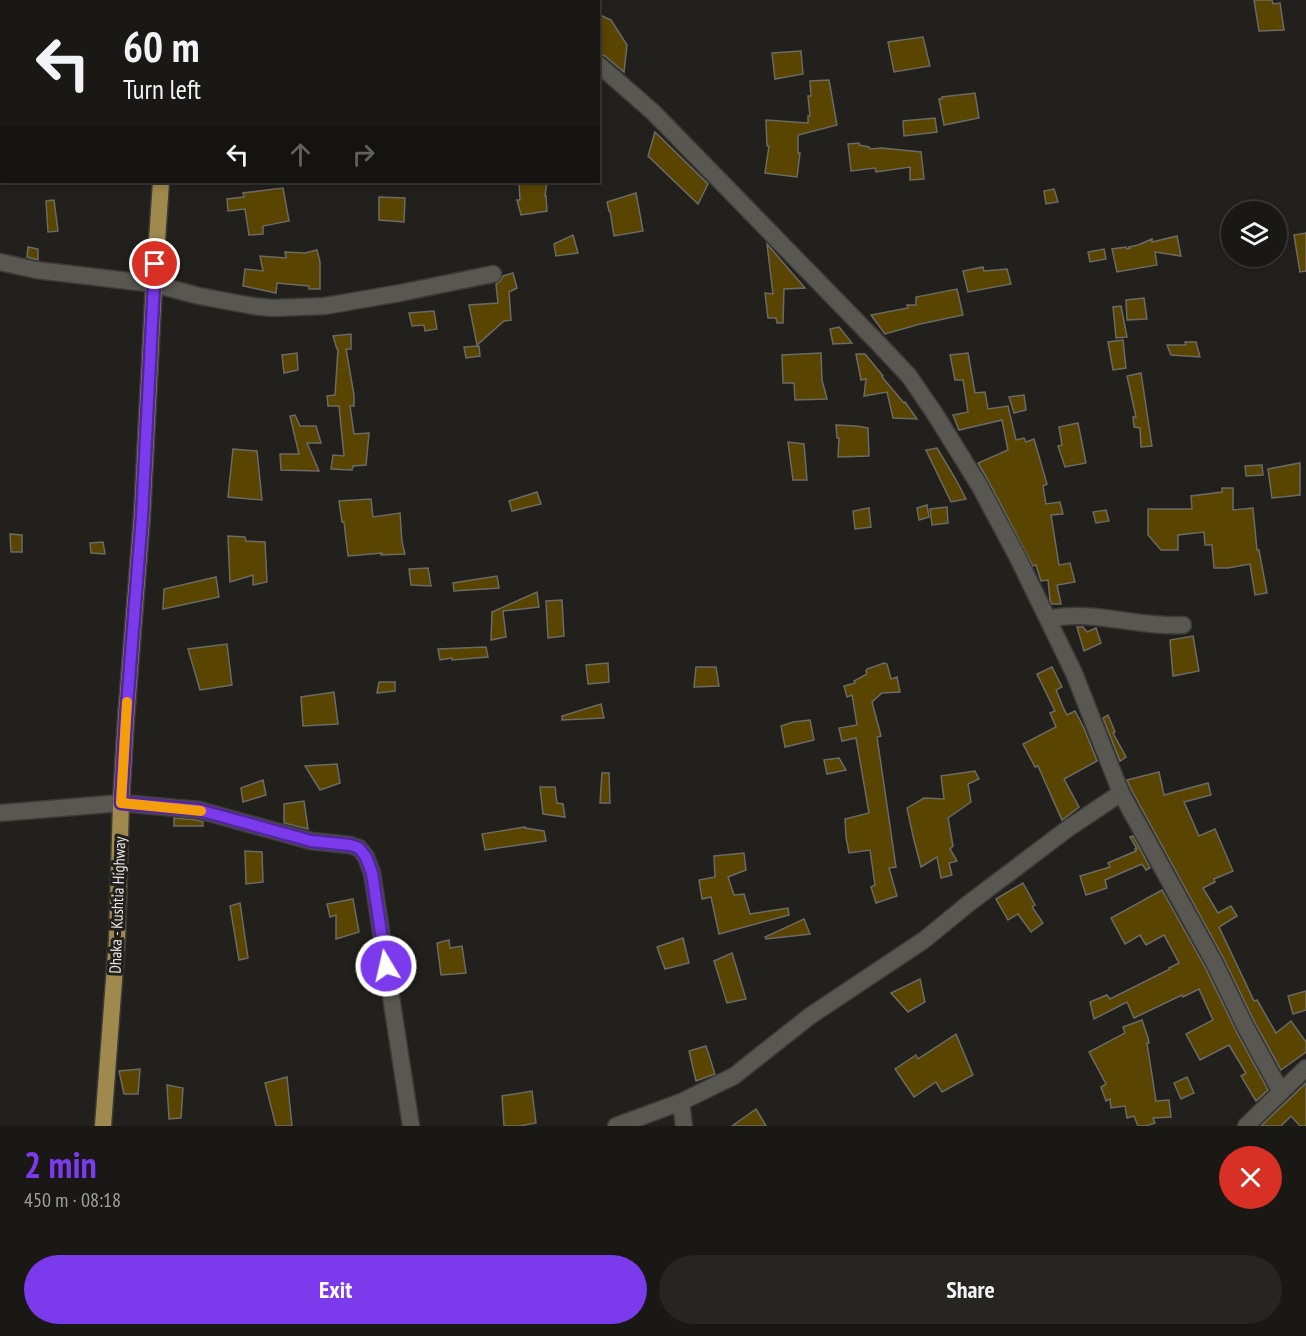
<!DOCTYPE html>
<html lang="en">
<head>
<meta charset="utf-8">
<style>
  body { margin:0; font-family:"PT Sans Narrow",sans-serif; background:#272522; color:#f1f3f6; height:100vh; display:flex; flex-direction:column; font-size:22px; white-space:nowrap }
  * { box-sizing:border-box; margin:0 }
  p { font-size:20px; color:#9fa0a0 }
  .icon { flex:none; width:33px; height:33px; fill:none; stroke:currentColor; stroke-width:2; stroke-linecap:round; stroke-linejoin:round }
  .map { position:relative; height:1126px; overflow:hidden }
  .drawer { display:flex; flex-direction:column; background:#1a1815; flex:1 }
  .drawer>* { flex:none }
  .guide { position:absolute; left:0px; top:0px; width:600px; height:183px; box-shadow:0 3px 9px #0003,0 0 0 2px #383734; background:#1a1815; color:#f1f3f6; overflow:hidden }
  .buttons { position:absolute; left:1221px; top:201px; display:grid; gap:12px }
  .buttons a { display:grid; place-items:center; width:66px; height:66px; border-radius:50%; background:#1a1815; box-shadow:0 3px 9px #0003,0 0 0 2px #383734; font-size:30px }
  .pin { position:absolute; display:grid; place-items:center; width:51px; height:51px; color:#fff; margin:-26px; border:3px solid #fff; border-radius:50%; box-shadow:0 2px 6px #0007 }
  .me { position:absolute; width:66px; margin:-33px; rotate:351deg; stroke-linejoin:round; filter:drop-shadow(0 0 4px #0008) }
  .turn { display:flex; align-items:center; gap:21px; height:126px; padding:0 24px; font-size:27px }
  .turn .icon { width:78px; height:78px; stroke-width:2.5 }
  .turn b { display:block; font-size:42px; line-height:51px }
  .lanes { display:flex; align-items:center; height:57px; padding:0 24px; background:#0003; justify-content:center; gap:30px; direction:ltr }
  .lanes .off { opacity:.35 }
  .round { display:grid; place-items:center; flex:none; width:63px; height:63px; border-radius:32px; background:#272522 }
  .summary { display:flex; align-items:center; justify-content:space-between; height:102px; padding:0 24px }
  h1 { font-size:36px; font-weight:700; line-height:45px; color:#7c3aed }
  .action { display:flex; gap:12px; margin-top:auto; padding:12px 24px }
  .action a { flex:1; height:69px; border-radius:36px; background:#7c3aed; color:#fff; font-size:24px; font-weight:700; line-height:69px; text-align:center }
  .action a+a { background:#272522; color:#f1f3f6 }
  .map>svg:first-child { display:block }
  .building { fill:#594400; stroke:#6c6a65; stroke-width:1.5 }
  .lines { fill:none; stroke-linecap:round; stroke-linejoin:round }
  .minor-casing { stroke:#3c3b38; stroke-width:19 }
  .tertiary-casing { stroke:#3c3b38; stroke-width:19 }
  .primary-casing { stroke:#3c3b38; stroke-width:19 }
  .minor { stroke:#595752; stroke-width:16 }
  .tertiary { stroke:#595752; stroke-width:16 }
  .primary { stroke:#a0894d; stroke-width:16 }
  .route-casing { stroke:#51269a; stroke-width:15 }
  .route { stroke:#7c3aed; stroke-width:10 }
  .slow { stroke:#f59e0b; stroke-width:10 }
  .labels { text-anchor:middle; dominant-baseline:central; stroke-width:6; stroke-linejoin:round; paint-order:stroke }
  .street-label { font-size:16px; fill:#e9e8e5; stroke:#22201c }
</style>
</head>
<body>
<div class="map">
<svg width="1306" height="1126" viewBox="0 0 1306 1126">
  <rect width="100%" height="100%" fill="#22201c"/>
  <g class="building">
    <polygon points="1254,0 1272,0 1273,4 1280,3 1284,30 1259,31"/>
    <polygon points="598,14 611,20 627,45 624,72 605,56 598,54"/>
    <polygon points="923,37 930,66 894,72 888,42"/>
    <polygon points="801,51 803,74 775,79 772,53"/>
    <polygon points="829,80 837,125 798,135 798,153 800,153 797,177 765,173 769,146 767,146 766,120 808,123 808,116 810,116 808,96 811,96 810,81"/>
    <polygon points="975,93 979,118 944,125 939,99 942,99 942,97"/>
    <polygon points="935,118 937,132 904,136 903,121"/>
    <polygon points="655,132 708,184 698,204 648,156"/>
    <polygon points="859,143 859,145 869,147 870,149 882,148 921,152 924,179 910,180 910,167 876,172 875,168 851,171 848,144"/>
    <polygon points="519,182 547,182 545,196 546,196 547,211 521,215 517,200 520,200"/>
    <polygon points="283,188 289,221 263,226 263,234 249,235 245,209 228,211 227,199 244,197 243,193"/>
    <polygon points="1054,189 1058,202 1046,204 1044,191"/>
    <polygon points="636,193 643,231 614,236 610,211 609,211 607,202"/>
    <polygon points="379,197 405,198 404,222 379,220"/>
    <polygon points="54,200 58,231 48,232 46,201"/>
    <polygon points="1306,233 1306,271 1300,272 1294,235"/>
    <polygon points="573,235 578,253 556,256 554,244"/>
    <polygon points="1177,236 1181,256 1155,252 1157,265 1117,272 1112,249 1126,247 1127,249 1130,248 1129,247 1138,245 1152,239 1152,242"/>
    <polygon points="767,244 805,288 784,289 783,323 777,323 776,318 768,318 765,293 773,294"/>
    <polygon points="28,247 38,249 38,260 27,257"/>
    <polygon points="1104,249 1106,259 1090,262 1088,252"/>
    <polygon points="317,250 320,262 320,289 309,289 309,286 277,283 276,293 243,286 245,269 263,271 260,256 286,258 285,252 305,253"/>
    <polygon points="983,267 984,271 1007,269 1011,284 968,292 963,271"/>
    <polygon points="513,273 517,288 509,292 511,320 504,321 477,345 469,305 498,303 496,284 500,281 503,276"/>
    <polygon points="957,289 963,315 920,324 885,334 871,315 908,308 907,305 916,305 916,297"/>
    <polygon points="1144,298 1147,319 1127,320 1126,300"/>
    <polygon points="1121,306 1127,337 1116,338 1113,307"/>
    <polygon points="434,311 437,329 425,331 424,325 412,326 409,313"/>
    <polygon points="839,327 852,343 833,344 830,329"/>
    <polygon points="351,334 351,349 346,349 354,395 354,406 350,406 354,434 369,433 366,465 353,466 352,470 331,469 333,455 344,456 339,406 328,406 327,396 335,395 338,349 337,349 333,336"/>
    <polygon points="1123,340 1126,368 1113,370 1108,342"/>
    <polygon points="1185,342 1196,342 1200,357 1171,355 1167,345 1186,345"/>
    <polygon points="479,346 480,356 466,358 464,347"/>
    <polygon points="297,353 298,370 284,373 282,355"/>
    <polygon points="821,353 822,380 827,399 795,400 794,383 783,383 782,355"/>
    <polygon points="968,353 975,393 985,392 988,409 1008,406 1016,440 1024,438 1026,442 1034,439 1047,484 1043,486 1046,504 1060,502 1063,514 1051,515 1059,565 1070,563 1075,582 1057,585 1061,604 1052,604 1050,600 1048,580 1041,581 1036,565 1033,566 988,480 978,463 1008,450 1002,420 959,430 953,415 968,412 963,380 955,380 950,355"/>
    <polygon points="856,354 865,354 883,376 882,377 904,403 905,402 917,419 893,418 887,392 864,396 866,379 861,380"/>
    <polygon points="1141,373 1152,446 1141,447 1140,428 1134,427 1133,417 1136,417 1127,376"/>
    <polygon points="1024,395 1026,410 1014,413 1009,397"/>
    <polygon points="295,415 300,426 316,426 321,443 307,443 319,471 281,470 280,454 299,454 290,416"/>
    <polygon points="1078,423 1086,463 1065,467 1058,446 1062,445 1059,427"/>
    <polygon points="836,425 856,426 868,428 869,456 838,457 839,438 837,438"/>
    <polygon points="788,442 804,444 807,480 793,480"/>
    <polygon points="937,448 955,478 966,499 951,502 926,450"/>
    <polygon points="233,449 257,451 262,500 228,497"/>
    <polygon points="1300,463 1300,495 1272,498 1268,469"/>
    <polygon points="1262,465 1263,475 1246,476 1245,466"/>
    <polygon points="1222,488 1233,488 1233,510 1253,508 1257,550 1259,550 1267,593 1255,595 1250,564 1228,568 1214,568 1212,545 1205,545 1204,532 1178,535 1178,550 1161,550 1148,535 1148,509 1192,509 1191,496 1222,492"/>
    <polygon points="537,492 541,504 512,511 509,501"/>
    <polygon points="371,499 373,517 400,513 402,542 405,554 381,555 382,553 348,556 344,522 342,522 339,501"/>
    <polygon points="927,505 929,517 919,520 917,508"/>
    <polygon points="947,507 948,523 932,525 930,509"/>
    <polygon points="869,508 871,527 855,529 853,511"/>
    <polygon points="1106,510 1109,521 1096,523 1093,512"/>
    <polygon points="10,534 22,535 22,552 11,552"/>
    <polygon points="228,536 245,537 246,541 265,542 267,582 253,585 253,575 230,582"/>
    <polygon points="103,542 105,554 91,553 90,543"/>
    <polygon points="428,568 431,586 411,585 409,569"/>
    <polygon points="497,576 499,588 454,591 453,583"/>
    <polygon points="216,577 219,597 163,609 164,589"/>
    <polygon points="537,592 539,607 503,611 506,637 491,640 492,612"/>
    <polygon points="562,600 564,636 548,638 546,601"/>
    <polygon points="1077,627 1083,627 1087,632 1096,628 1101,643 1084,651"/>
    <polygon points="1193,636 1199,671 1173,676 1170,640"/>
    <polygon points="227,644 232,685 200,690 188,649"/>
    <polygon points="486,647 488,657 452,660 452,658 440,660 438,649"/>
    <polygon points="608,663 609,682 588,684 586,665"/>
    <polygon points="884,663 887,664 891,679 897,677 900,692 882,693 872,702 881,736 877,737 896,867 889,868 897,896 876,903 871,887 875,885 870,850 849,853 846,837 845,819 869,813 856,738 842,741 839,728 857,725 852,695 847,697 844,686 855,683 854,681 867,674 866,671 867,669"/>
    <polygon points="696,667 716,667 719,686 694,687"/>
    <polygon points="1052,667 1062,687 1056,690 1063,707 1067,715 1075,711 1083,726 1097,761 1064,779 1079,807 1062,820 1038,766 1035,767 1023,744 1056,727 1050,713 1055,711 1037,674"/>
    <polygon points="379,682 395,682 395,691 377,693"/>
    <polygon points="334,692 338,724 303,726 301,697"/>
    <polygon points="601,704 604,718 562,720 562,716"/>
    <polygon points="1108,715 1115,732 1113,733 1126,757 1120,761 1103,718"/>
    <polygon points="810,720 814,740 785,747 781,726 793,722"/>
    <polygon points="839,758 846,770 827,774 824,760"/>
    <polygon points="337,764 340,783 320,790 305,766"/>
    <polygon points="975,771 979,779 968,784 971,802 948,818 953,846 950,849 957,861 949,863 952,875 941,878 937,857 921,867 913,836 907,808 924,798 944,799 941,776"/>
    <polygon points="1159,772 1164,795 1208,783 1211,795 1184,802 1199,836 1215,829 1233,871 1214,879 1215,882 1203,888 1218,913 1231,906 1237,916 1219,927 1254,1001 1257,1000 1276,1033 1291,1021 1306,1042 1306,1052 1281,1070 1254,1021 1224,959 1131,789 1127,780"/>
    <polygon points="602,773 609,773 610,803 600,803"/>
    <polygon points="263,780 266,795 243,802 241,788"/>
    <polygon points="540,787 555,787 557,803 563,804 565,817 543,814"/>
    <polygon points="304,801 308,829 284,823 284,804"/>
    <polygon points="174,818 197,820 203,822 203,826 174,826"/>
    <polygon points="525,827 525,828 544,831 546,841 485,850 482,834"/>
    <polygon points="1133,836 1150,868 1146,870 1142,864 1105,880 1107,888 1086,895 1080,876 1110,867 1108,863 1136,851 1135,849 1137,849 1130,837"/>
    <polygon points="245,851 262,852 263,882 246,884"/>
    <polygon points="744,853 746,870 728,877 734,895 744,894 750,914 788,908 789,915 719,934 711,897 702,899 699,880 715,877 714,856"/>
    <polygon points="1023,883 1035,905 1032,907 1043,923 1031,932 1018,914 1008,920 996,899"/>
    <polygon points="1162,890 1206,969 1236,1031 1268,1090 1256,1101 1241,1076 1246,1073 1229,1045 1200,1060 1186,1034 1213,1020 1199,989 1183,997 1182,995 1134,1018 1127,1002 1094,1019 1090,1002 1107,995 1110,999 1170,969 1169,968 1179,963 1164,935 1146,945 1140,935 1125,944 1111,918"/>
    <polygon points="353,899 359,932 336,939 336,915 330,917 327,904"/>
    <polygon points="240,903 248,958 239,960 230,906"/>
    <polygon points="804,919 810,934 766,939 765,937"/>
    <polygon points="683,938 689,963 665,969 657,947"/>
    <polygon points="449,940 450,948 462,946 466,973 441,975 437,943"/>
    <polygon points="732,953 746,999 727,1003 714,961"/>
    <polygon points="920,979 925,1002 908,1012 891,993"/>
    <polygon points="1306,991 1306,1010 1293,1014 1288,996"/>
    <polygon points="1142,1020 1148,1038 1149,1043 1147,1043 1156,1101 1169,1100 1171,1117 1153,1118 1155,1123 1146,1126 1138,1126 1134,1116 1127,1118 1125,1106 1111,1108 1110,1099 1106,1101 1101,1087 1106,1084 1089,1052 1125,1033 1123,1027"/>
    <polygon points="956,1034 973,1075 942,1092 936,1082 914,1097 895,1069 916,1055 918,1059"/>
    <polygon points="706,1046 715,1074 696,1081 689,1051"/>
    <polygon points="140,1069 138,1094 124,1094 119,1071"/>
    <polygon points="287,1077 292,1126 276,1126 265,1083"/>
    <polygon points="1187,1077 1194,1093 1181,1099 1174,1083"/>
    <polygon points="1306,1083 1306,1126 1300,1126 1291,1116 1281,1126 1261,1126"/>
    <polygon points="167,1085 183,1088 181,1118 169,1119"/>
    <polygon points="532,1091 536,1123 520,1126 504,1126 502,1096"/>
    <polygon points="756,1109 766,1126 732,1126"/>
  </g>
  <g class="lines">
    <g class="minor-casing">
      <g id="minor">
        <polyline points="0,262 36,270 154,284 199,296 253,306 273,308 325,306 400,293 493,274"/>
        <path d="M1048,619C1093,609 1138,628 1183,625"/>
        <polyline points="0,813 121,803 199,810 311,841 350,845 359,848 366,857 372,873 411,1126"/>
        <polyline points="1281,1092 1306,1068"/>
        <polyline points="681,1102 684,1126"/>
        <polyline points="616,1126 681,1102 734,1076 810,1016 924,940 968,904 1070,827 1121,793"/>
      </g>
    </g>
    <g class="tertiary-casing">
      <g id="tertiary">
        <polyline points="525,0 527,2"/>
        <polyline points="598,64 653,112 877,342 909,376 935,414 979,485 1017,556 1074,673 1121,793 1215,964 1245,1026 1281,1092 1246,1126"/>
      </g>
    </g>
    <g class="primary-casing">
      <g id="primary">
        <polyline points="168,2 168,0"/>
        <polyline points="103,1126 117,940 121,803 126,718 142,516 154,284 161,182"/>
      </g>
    </g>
    <use href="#minor" class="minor"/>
    <use href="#tertiary" class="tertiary"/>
    <use href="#primary" class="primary"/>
  </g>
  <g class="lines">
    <g class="route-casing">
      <polyline id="route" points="155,264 142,516 126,718 121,803 199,810 311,841 350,845 359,848 366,857 372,873 386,966"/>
    </g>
    <use href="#route" class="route"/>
    <polyline class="slow" points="127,702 121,803 201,811"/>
  </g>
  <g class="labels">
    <g class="street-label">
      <text transform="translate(117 905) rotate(-88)">Dhaka - Kushtia Highway</text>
    </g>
  </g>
</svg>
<div class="buttons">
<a><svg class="icon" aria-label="layers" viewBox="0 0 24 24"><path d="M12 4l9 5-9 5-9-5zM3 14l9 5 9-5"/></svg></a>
</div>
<div class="pin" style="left:155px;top:264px;background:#d93025"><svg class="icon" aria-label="arrive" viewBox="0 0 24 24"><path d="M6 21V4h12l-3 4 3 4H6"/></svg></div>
<svg class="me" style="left:386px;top:966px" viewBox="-20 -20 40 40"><circle r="17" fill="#7c3aed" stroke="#fff" stroke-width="3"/><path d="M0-11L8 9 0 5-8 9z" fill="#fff"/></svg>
<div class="guide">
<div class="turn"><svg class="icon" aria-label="left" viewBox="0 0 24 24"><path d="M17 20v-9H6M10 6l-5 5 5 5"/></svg><div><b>60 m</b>Turn left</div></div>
<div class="lanes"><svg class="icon" aria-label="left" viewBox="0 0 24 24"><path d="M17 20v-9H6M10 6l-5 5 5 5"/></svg><svg class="icon off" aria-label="ahead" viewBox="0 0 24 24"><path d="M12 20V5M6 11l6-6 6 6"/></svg><svg class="icon off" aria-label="right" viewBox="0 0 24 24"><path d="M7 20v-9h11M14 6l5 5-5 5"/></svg></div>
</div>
</div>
<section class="drawer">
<div class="summary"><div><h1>2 min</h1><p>450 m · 08:18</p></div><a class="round" style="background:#d93025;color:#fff"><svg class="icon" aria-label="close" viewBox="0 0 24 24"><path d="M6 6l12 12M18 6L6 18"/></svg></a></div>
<div class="action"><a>Exit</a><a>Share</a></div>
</section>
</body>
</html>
